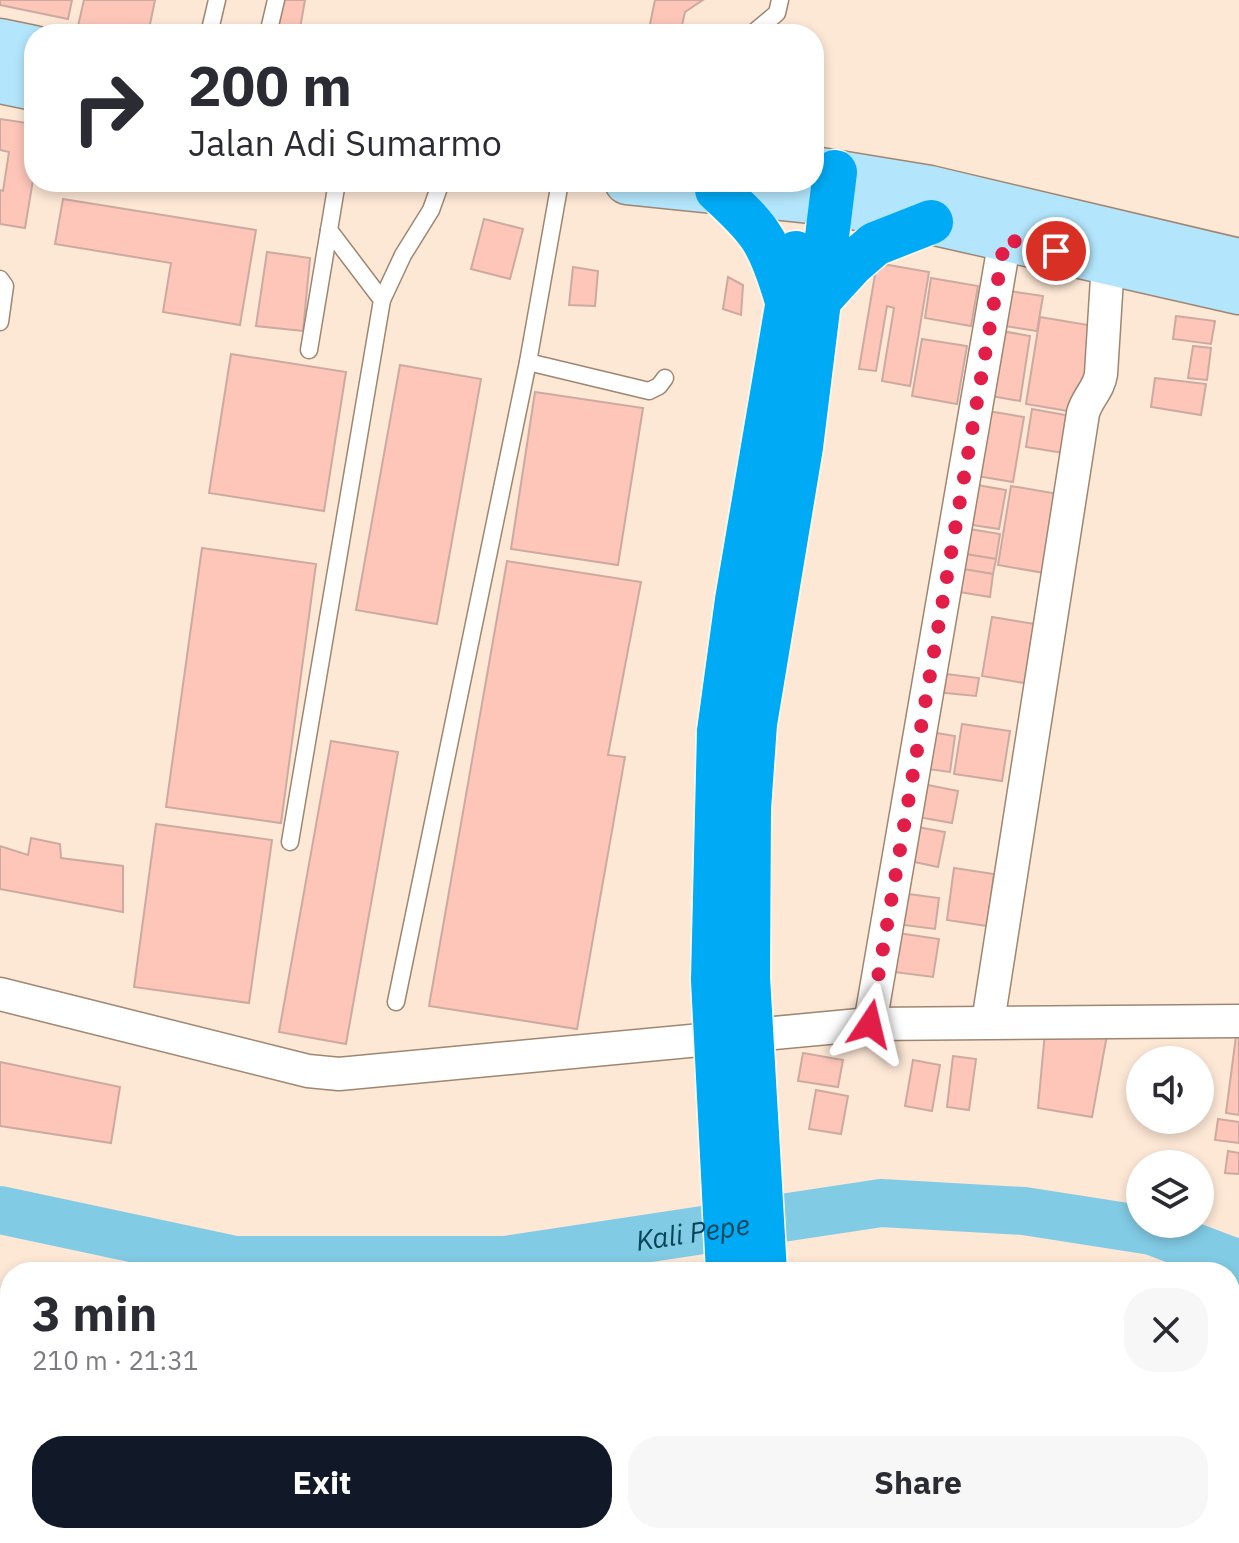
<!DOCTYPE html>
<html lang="en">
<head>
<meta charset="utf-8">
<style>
  body { margin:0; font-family:"IBM Plex Sans",sans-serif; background:#f7f7f7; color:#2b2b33; height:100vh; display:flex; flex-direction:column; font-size:30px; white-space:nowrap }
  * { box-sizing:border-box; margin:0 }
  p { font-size:26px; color:#7c7c81 }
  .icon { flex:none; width:44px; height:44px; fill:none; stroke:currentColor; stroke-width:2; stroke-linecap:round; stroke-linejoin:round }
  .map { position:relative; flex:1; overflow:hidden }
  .panel { position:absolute; left:0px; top:1262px; width:1240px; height:282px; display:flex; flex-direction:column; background:#fff; border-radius:32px 32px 0 0; box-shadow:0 4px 12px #0003 }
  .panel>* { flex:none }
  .hud { position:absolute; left:24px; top:24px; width:800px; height:168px; border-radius:32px; box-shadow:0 4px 12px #0003; background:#fff; color:#2b2b33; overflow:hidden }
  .fabs { position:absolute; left:1126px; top:1046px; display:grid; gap:16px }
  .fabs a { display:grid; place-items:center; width:88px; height:88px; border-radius:50%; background:#fff; box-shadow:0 4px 12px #0003; font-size:40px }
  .pin { position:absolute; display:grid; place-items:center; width:68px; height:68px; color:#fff; margin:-34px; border:4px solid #fff; border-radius:50%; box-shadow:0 2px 8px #0007 }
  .me { position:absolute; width:88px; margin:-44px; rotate:10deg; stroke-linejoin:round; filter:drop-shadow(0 0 6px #0008) }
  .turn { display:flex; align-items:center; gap:28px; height:168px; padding:0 32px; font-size:36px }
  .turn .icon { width:104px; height:104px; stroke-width:2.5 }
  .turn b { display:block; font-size:56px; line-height:68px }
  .round { display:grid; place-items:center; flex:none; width:84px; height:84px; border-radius:32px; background:#f7f7f7 }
  .overview { display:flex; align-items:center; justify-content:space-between; height:136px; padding:0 32px }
  h1 { font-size:48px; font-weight:800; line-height:60px }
  .action { display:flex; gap:16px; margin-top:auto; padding:16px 32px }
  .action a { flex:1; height:92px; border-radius:32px; background:#111827; color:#fff; font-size:32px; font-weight:800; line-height:92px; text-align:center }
  .action a+a { background:#f7f7f7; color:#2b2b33 }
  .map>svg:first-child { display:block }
  .green { fill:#bed9af }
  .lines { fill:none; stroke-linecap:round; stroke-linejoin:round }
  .river { stroke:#82cbe5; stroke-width:48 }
  .building { fill:#fdc6b9; stroke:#ccaaa1; stroke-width:2 }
  .service-casing { stroke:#9f8671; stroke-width:19 }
  .minor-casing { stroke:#9f8671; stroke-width:35 }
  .secondary-casing { stroke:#9f8671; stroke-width:47 }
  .motorway-casing { stroke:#fff; stroke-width:47 }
  .service { stroke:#fff; stroke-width:16 }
  .minor { stroke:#fff; stroke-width:32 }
  .secondary { stroke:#b3e6fc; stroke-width:44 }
  .motorway { stroke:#01aaf5; stroke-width:44 }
  .motorway-bridge-casing { stroke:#fff; stroke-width:47; stroke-linecap:butt }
  .motorway-bridge { stroke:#01aaf5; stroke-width:44 }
  .route { stroke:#e11d48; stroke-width:14; stroke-dasharray:0 25.2 }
  .labels { text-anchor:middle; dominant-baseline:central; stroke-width:7; stroke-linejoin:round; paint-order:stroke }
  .water-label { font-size:28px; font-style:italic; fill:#014557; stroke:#fef8f3 }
</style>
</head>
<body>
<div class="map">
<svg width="1239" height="1543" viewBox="0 0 1239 1543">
  <rect width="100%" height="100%" fill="#fde7d5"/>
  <polygon class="green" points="0,1298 3,1299 8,1330 5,1370 0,1371"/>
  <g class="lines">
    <path class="river" id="s1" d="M0,1210L235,1260H505L881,1203L1024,1211L1152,1231L1239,1264"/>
  </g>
  <g class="building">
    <polygon points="0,0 72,0 68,19 0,5"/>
    <polygon points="84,0 155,0 148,34 115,34 78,26"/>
    <polygon points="283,0 305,0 299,34 277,34"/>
    <polygon points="655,0 703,0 685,12 680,34 648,34"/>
    <polygon points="0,119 34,124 34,174 25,228 0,224 0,190 3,191 9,152 0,150"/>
    <polygon points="63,199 256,230 240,325 163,312 171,263 55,244"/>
    <polygon points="484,219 523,229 510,279 471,269"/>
    <polygon points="267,252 310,258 303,331 256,326"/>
    <polygon points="877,263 929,272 910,386 882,381 894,308 887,306 876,371 859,369"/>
    <polygon points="573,267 598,271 595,306 569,305"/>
    <polygon points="728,277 743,285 741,315 723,309"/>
    <polygon points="931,278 978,286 971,326 925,318"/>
    <polygon points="997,289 1043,296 1037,331 991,324"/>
    <polygon points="1176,316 1215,321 1211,344 1173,339"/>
    <polygon points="1040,317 1094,326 1080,413 1026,404"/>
    <polygon points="996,330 1030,336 1020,401 985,395"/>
    <polygon points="922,339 967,346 957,404 912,396"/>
    <polygon points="1193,346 1211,348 1207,380 1188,378"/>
    <polygon points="231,354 346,372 324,511 209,493"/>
    <polygon points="400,365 481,379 437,624 356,610"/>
    <polygon points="1155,378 1206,384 1201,415 1151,407"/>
    <polygon points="535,392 643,408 618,565 511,549"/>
    <polygon points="976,409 1024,417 1013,482 965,474"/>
    <polygon points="1032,409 1071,416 1064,453 1026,447"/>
    <polygon points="966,483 1006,490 999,529 959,523"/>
    <polygon points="1011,486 1064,495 1050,574 998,565"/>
    <polygon points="958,527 1000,534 996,559 953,552"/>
    <polygon points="202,548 316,564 281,823 166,807"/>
    <polygon points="953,552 996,559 993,574 951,567"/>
    <polygon points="507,561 641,582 608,755 625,757 577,1029 429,1006"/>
    <polygon points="951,567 993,574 990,597 947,590"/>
    <polygon points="992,617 1041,625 1030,684 982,676"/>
    <polygon points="938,673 979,678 976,696 936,692"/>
    <polygon points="962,724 1010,731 1002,781 954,774"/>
    <polygon points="925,731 955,736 950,772 920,768"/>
    <polygon points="331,741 398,752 346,1044 279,1032"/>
    <polygon points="913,782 958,791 952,823 907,815"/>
    <polygon points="156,824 272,840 249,1003 134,987"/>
    <polygon points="912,826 945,832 938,867 905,860"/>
    <polygon points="31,838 60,844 61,858 123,866 123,912 0,889 0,846 28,855"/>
    <polygon points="954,868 994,874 987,926 947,920"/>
    <polygon points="901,893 939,898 935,929 896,924"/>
    <polygon points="891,932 939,939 933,977 886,971"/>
    <polygon points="1045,1032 1107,1035 1092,1117 1038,1108"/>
    <polygon points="1236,1036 1239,1037 1239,1115 1226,1113"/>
    <polygon points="803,1053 843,1060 838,1087 798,1081"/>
    <polygon points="953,1056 976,1059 969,1110 947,1107"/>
    <polygon points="913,1060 940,1065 932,1111 905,1106"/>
    <polygon points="0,1062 120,1087 111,1143 0,1126"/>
    <polygon points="816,1090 848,1096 841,1134 809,1129"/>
    <polygon points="1218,1119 1239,1122 1239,1143 1215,1140"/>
    <polygon points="1228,1151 1239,1153 1239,1174 1225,1173"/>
    <polygon points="865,1534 905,1534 903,1543 864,1540"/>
  </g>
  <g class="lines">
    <g class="service-casing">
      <g id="service">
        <polyline points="209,34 217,0"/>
        <polyline points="268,34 276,0"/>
        <polyline points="752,34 777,13 780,0"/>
        <polyline points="0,279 5,286 0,322"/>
        <polyline points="382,300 403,255 431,210 441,182"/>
        <polyline points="309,350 329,230"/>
        <polyline points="528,362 649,391 659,386 665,378"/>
        <polyline points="290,842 382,300 329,230 337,182"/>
        <polyline points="396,1002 528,362 560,182"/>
      </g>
    </g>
    <g class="minor-casing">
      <g id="minor">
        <polyline points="0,994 308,1071 339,1074 870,1024 1239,1021"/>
        <path d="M988,1022L1083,413C1087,398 1099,389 1101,374L1108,262"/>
        <polyline points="870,1024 1005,239"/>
        <polyline points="49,1543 50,1534"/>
        <polyline points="193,1543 194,1534"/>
        <polyline points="298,1543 299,1534"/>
        <polyline points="500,1543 502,1534"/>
        <polyline points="852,1543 854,1534"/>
        <polyline points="1149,1543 1155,1534"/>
      </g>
    </g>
    <g class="secondary-casing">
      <g id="secondary">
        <polyline points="0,41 34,48"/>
        <polyline points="0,81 34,88"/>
        <polyline points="814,169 930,188 1239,261"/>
        <polyline points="627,182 831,203 931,222 1239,292"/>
      </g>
    </g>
    <g class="motorway-casing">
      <g id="motorway">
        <path d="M717,190C761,230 769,241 786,298"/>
        <polyline points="820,299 853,263 875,244 931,222"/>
        <polyline points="748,977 749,809 755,724 801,447 835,172"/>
        <polyline points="713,980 719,731 737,600 796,253"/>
        <polyline points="719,1543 720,1534"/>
        <polyline points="757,1543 758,1534"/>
      </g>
    </g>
    <use href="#service" class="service"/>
    <use href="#minor" class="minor"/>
    <use href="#secondary" class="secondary"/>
    <use href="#motorway" class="motorway"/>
    <g class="motorway-bridge-casing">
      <g id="motorway-bridge">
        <polyline points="748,977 765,1272"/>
        <polyline points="713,980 728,1272"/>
      </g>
    </g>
    <use href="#motorway-bridge" class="motorway-bridge"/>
  </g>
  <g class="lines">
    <polyline class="route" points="870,1024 1005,239 1056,251"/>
  </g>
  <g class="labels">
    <g class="water-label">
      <text stroke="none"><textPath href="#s1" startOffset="700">Kali Pepe</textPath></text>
    </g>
  </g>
</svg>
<div class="fabs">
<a><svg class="icon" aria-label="sound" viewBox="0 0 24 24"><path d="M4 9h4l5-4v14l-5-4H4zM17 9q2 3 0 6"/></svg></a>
<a><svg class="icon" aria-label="layers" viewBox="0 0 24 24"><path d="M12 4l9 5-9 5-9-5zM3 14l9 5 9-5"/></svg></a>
</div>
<div class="pin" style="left:1056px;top:251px;background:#d93025"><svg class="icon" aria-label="arrive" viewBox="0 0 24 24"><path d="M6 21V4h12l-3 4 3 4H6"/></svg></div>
<svg class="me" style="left:870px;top:1024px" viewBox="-20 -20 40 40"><path d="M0-17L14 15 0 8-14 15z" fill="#e11d48" stroke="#fff" stroke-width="4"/></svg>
<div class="hud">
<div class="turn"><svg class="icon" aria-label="right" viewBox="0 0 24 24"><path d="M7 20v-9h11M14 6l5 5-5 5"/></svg><div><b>200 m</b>Jalan Adi Sumarmo</div></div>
</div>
<section class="panel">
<div class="overview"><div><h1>3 min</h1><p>210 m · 21:31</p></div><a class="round"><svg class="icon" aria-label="close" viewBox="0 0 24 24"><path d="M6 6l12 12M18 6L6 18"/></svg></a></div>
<div class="action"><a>Exit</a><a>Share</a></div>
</section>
</div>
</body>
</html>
